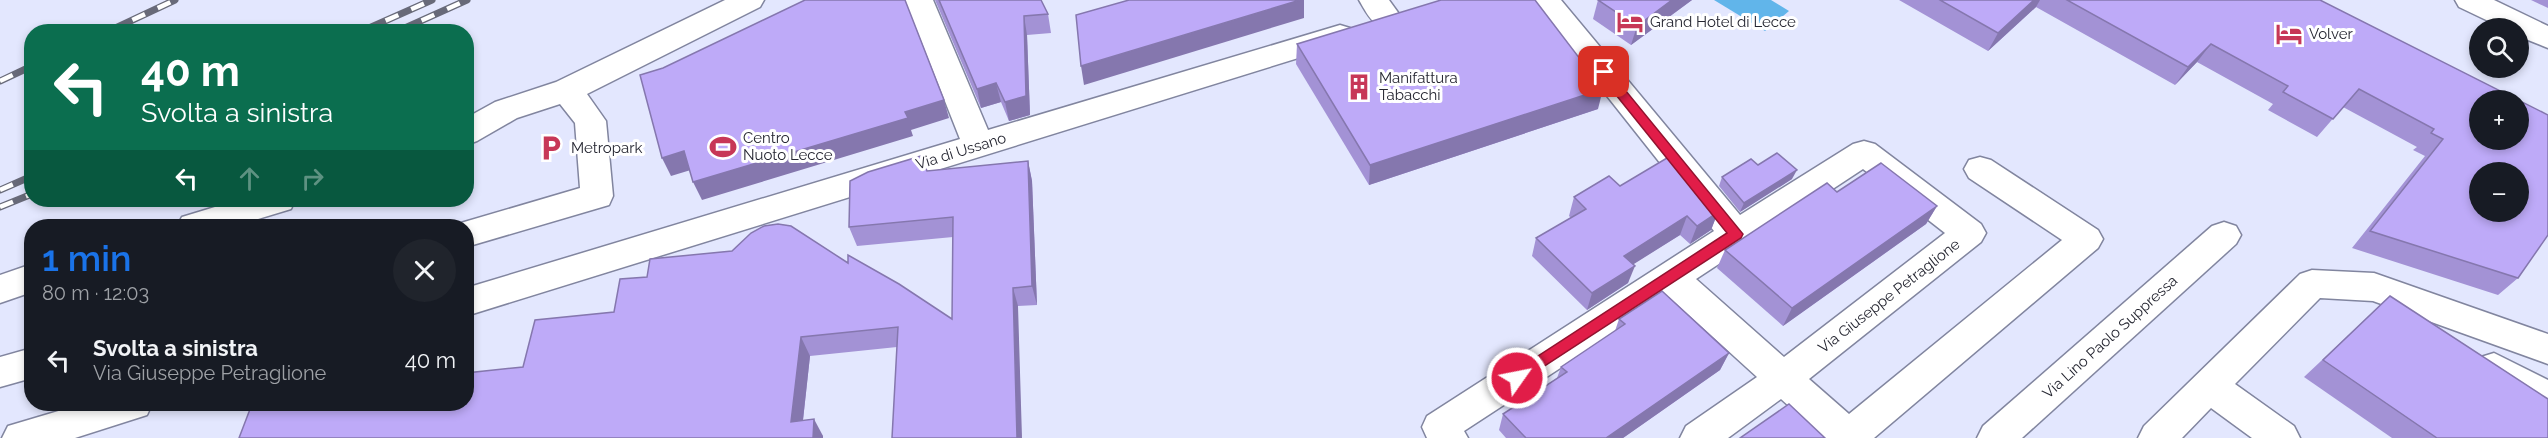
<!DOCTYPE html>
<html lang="it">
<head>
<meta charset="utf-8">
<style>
  body { margin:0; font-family:Raleway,sans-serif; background:#20242c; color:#f1f3f6; height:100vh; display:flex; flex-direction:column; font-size:22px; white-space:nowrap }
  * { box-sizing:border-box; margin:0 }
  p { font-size:20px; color:#9ea1a6 }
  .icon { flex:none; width:33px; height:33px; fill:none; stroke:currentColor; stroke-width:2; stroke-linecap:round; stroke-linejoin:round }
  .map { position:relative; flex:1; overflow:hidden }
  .details { position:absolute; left:24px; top:219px; width:450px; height:192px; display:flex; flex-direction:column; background:#171b24; border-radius:24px; box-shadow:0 3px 9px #0003 }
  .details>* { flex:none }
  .banner { position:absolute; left:24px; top:24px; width:450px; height:183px; border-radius:24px; box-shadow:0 3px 9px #0003; background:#0b6e4f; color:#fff; overflow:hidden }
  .controls { position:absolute; left:2469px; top:18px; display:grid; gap:12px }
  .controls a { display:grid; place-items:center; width:60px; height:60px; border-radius:50%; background:#171b24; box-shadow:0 3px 9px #0003; font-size:30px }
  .pin { position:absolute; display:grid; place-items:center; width:51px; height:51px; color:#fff; margin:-26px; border-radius:12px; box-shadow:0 3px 9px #0006 }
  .me { position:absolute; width:66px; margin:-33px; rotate:57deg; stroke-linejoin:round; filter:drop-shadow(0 0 4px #0008) }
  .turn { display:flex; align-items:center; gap:21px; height:126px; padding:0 18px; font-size:27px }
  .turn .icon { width:78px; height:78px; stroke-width:2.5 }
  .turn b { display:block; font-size:42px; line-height:51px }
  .lanes { display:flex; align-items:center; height:57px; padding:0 18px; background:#0003; justify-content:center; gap:30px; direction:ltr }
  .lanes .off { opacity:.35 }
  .round { display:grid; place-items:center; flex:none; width:63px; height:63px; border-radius:32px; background:#20242c }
  .head { display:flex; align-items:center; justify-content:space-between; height:102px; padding:0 18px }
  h1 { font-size:36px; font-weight:600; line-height:45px; color:#1a73e8 }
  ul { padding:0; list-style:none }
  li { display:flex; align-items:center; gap:18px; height:78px; padding:0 18px }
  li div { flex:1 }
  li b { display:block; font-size:22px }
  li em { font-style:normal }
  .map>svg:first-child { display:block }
  .water { fill:#61b5ea }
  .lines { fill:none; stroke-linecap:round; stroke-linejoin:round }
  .minor-casing { stroke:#81859f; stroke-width:3 }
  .minor { fill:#fff; fill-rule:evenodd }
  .rail-casing { stroke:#686a79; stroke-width:7 }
  .rail { stroke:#fff; stroke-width:4.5; stroke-dasharray:14; stroke-linecap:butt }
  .wall { fill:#a392d5 }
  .shaded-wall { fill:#8577ae }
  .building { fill:#beaaf8; stroke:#8577ae; stroke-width:1.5; fill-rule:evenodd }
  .route { fill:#e11d48; stroke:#92132f; stroke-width:1.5 }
  .labels { text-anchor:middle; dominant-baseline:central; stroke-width:6; stroke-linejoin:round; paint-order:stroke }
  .poi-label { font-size:15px; fill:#252631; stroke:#fff; text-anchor:start }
  .street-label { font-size:15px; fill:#252631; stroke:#fff }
</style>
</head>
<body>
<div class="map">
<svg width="2548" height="438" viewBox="0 0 2548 438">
  <rect width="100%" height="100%" fill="#e3e7fe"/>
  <polygon class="water" points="1714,0 1771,0 1789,11 1765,31"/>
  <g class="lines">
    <g class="minor-casing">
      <g id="minor">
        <polygon points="725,0 764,0 760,7 587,94 606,121 613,196 609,205 466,247 466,226 453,226 454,225 580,188 575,123 560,104 517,118 477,141 466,145 466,118 495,102 556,82"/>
        <polygon points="905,0 933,0 988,130 1340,25 1350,28 1355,35 1350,42 466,316 466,288 960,139"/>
        <path d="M1359,0H1389L1402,18L1397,25C1375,32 1369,17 1359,0Z"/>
        <path d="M1531,0H1561L1740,215L1853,144L1864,141L1875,144L1981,224L1986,233L1981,242L1809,379L1849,414L2062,240L1969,178L1964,169L1969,160L1980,157L1991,160L2098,230L2103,239L2098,248L1874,438H1824L1781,399L1728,438H1680L1686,426L1757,377L1669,297L1464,431L1468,438H1427L1422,427L1427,416L1714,231ZM1863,169L1945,233L1784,357L1696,279Z"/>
        <polygon points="2455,0 2494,0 2548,26 2548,48 2518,36 2518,28 2503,28 2459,7"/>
        <polygon points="238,200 295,200 291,209 235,226 177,226 182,217"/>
        <polygon points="2224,222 2236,226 2241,235 2236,244 2022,438 1977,438 1983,426 2212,226"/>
        <polygon points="32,264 32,292 0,303 0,275"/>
        <polygon points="2312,270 2374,273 2548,334 2548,364 2373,301 2320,298 2235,384 2294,426 2300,438 2252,438 2211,408 2182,438 2138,438 2144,426 2300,274"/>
        <polygon points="32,348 32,378 0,387 0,357"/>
        <path d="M2494,353L2548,380V414C2527,406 2485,387 2476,368L2481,357Z"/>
        <polygon points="82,404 152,404 147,415 75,438 2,438 8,426"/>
      </g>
    </g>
    <use href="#minor" class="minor"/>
    <g class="rail-casing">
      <g id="rail">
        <polyline points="107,32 175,0"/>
        <polyline points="360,32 432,0"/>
        <polyline points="396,32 467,0"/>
        <polyline points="0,81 32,66"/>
        <polyline points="0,190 32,176"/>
        <polyline points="0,207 32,194"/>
      </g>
    </g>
    <use href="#rail" class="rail"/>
  </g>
  <g class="wall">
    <polygon points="935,0 1041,0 1048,14 1051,33 1027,35 1030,115 1009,121 1001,102 981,108"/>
    <polygon points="1598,0 1692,0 1631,45 1593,19"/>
    <polygon points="1899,0 2320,0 2548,115 2518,278 2498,295 2352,248 2425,156 2413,150 2417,147 2343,107 2317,137 2268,110 2273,104 2197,62 2175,85 2036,7 1988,51"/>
    <polygon points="2531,0 2548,0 2548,8"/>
    <polygon points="1297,44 1598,109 1369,185 1296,64"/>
    <polygon points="1028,161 1032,181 1037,305 1018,306 897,347 810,356 803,420 823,436 823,438 239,438 523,367 614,312 848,263 952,319 953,237 857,246 849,227 927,171"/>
    <polygon points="1758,165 1792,179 1740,212 1719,186 1722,177"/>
    <polygon points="1620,186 1718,212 1711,230 1690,244 1680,235 1633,264 1628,283 1587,310 1532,256 1536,238 1571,218 1569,216 1574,197"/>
    <polygon points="1837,192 1937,206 1926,224 1783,326 1717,268 1725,250"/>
    <polygon points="2390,296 2548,438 2392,438 2304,377"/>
    <polygon points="1619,319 1729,353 1720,370 1623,438 1506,438 1499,430 1503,414 1557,378 1561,367 1615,331"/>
  </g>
  <g class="shaded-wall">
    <polygon points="1300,0 1304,0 1304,18 1084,85 1081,66"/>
    <polygon points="1672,0 1692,0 1631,45 1637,26"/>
    <polygon points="2034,0 2040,0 2036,7 1988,51 1998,33"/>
    <polygon points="1024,16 1027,35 1030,115 1009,121 1005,102"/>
    <polygon points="2211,44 2197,62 2175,85 2188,67"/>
    <polygon points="996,83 1001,102 981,108 977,89"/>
    <polygon points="1603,89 1598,109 1369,185 1370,165"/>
    <polygon points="944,100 949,118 911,130 913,136 702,200 693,182 905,112"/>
    <polygon points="684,151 694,169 671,176 662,158"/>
    <polygon points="1028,161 1032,181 1037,305 1032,286"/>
    <polygon points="1797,170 1792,179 1740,212 1744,203"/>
    <polygon points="1937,206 1926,224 1783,326 1792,308"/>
    <polygon points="1718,212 1711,230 1690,244 1697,226"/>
    <polygon points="1687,216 1680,235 1618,274 1624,256"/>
    <polygon points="1635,266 1628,283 1587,310 1592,293"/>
    <polygon points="1013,288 1018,306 1022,438 1017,438"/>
    <polygon points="801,337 810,356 801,438 791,422"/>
    <polygon points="1729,353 1720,370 1623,438 1606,438"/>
    <polygon points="814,419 823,436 823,438 813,438"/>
  </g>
  <g class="building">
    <polygon points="805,0 905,0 944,100 905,112 908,118 693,182 684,151 662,158 640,75 663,68"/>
    <polygon points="939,0 1041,0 1048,14 1024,16 1026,96 1005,102 996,83 977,89"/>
    <polygon points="1129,0 1300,0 1081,66 1076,15"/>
    <polygon points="1441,0 1535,0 1603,89 1370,165 1297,44"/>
    <polygon points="1598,0 1672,0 1637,26"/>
    <polygon points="1940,0 2034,0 1998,33"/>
    <path d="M2067,0H2320L2548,115V235L2518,278L2370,231L2443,139L2431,133L2434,129L2359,89L2333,119L2283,92L2288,86L2211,44L2188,67ZM2480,100H2518V140H2480ZM2480,172H2518V212H2480Z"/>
    <polygon points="1777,153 1797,170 1744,203 1722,177 1751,159 1758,165"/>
    <polygon points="921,156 927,171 1028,161 1032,286 1013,288 1017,438 892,438 898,327 801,337 791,422 814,419 813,438 239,438 252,404 466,404 466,373 523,367 535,320 614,312 620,279 647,277 650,259 732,251 751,233 764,226 778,224 791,226 848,263 848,255 899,284 952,319 953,217 849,227 850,181 868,172"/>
    <polygon points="1667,158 1692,180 1718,212 1697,226 1687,216 1624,256 1635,266 1592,293 1536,238 1586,209 1574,197 1609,176 1620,186"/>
    <polygon points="1881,163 1937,206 1792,308 1725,250 1827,183 1837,192"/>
    <polygon points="1662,291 1729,353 1606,438 1526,438 1503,414 1567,372 1561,367 1625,324 1619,319"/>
    <polygon points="2390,296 2548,399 2548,438 2437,438 2323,360"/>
    <polygon points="1789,404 1825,438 1740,438"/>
  </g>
  <polygon class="route" points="1604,67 1608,69 1743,234 1741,238 1517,384 1512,382 1509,378 1512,373 1727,233 1600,75 1598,72"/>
  <defs>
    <g id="hotel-bare" transform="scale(2.07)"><path d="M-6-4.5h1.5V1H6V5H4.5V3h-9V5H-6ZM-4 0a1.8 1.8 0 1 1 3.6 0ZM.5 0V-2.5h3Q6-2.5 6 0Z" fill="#c73757" stroke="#fff" stroke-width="2.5" paint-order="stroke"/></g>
    <g id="building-bare" transform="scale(2.07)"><path d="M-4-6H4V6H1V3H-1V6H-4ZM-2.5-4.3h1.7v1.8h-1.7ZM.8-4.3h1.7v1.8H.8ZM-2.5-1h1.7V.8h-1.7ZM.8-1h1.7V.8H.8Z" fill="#c73757" stroke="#fff" stroke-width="2.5" paint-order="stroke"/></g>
    <g id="stadium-bare" transform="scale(2.07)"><path d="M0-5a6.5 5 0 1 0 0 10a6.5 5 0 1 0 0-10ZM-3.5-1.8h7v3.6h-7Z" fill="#c73757" stroke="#fff" stroke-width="2.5" paint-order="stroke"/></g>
    <g id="parking-bare" transform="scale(2.07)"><path d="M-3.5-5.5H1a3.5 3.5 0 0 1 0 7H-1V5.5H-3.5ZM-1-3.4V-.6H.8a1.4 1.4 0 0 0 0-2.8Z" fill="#c73757" stroke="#fff" stroke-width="2.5" paint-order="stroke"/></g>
  </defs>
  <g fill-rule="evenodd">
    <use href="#hotel-bare" x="1630" y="22"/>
    <use href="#hotel-bare" x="2289" y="34"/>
    <use href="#building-bare" x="1359" y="87"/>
    <use href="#stadium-bare" x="723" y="147"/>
    <use href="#parking-bare" x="551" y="148"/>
  </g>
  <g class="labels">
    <g class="poi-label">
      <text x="1650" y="22">Grand Hotel di Lecce</text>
      <text x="2309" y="34">Volver</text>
      <text x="1379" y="78">Manifattura<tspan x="1379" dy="17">Tabacchi</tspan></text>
      <text x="743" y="138">Centro<tspan x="743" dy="17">Nuoto Lecce</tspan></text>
      <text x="571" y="148">Metropark</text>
    </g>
    <g class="street-label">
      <text transform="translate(961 151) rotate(-17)">Via di Ussano</text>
      <text transform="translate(1889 296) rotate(-38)">Via Giuseppe Petraglione</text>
      <text transform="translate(2110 337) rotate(-42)">Via Lino Paolo Suppressa</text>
    </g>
  </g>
</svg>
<div class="controls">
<a><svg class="icon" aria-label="search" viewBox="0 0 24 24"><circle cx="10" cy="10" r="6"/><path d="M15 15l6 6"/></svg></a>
<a>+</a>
<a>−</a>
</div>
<div class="pin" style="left:1604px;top:72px;background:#d93025"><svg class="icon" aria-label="arrive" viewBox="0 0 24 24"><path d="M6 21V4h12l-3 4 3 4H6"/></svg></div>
<svg class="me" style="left:1517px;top:378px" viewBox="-20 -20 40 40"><circle r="17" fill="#e11d48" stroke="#fff" stroke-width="3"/><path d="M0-11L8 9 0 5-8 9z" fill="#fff"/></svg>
<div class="banner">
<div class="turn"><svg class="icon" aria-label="left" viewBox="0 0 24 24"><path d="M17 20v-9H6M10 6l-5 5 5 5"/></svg><div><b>40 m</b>Svolta a sinistra</div></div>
<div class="lanes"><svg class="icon" aria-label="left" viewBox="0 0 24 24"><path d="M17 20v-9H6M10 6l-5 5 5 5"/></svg><svg class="icon off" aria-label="ahead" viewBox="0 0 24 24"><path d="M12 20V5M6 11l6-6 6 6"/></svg><svg class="icon off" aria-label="right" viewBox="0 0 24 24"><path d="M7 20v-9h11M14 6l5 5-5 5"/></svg></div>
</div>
<section class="details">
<div class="head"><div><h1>1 min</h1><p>80 m · 12:03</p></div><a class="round"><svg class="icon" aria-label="close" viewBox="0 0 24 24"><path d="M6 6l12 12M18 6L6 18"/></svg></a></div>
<ul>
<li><svg class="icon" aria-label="left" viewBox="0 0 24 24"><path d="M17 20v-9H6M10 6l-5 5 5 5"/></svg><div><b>Svolta a sinistra</b><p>Via Giuseppe Petraglione</p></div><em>40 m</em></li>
</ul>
</section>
</div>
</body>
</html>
